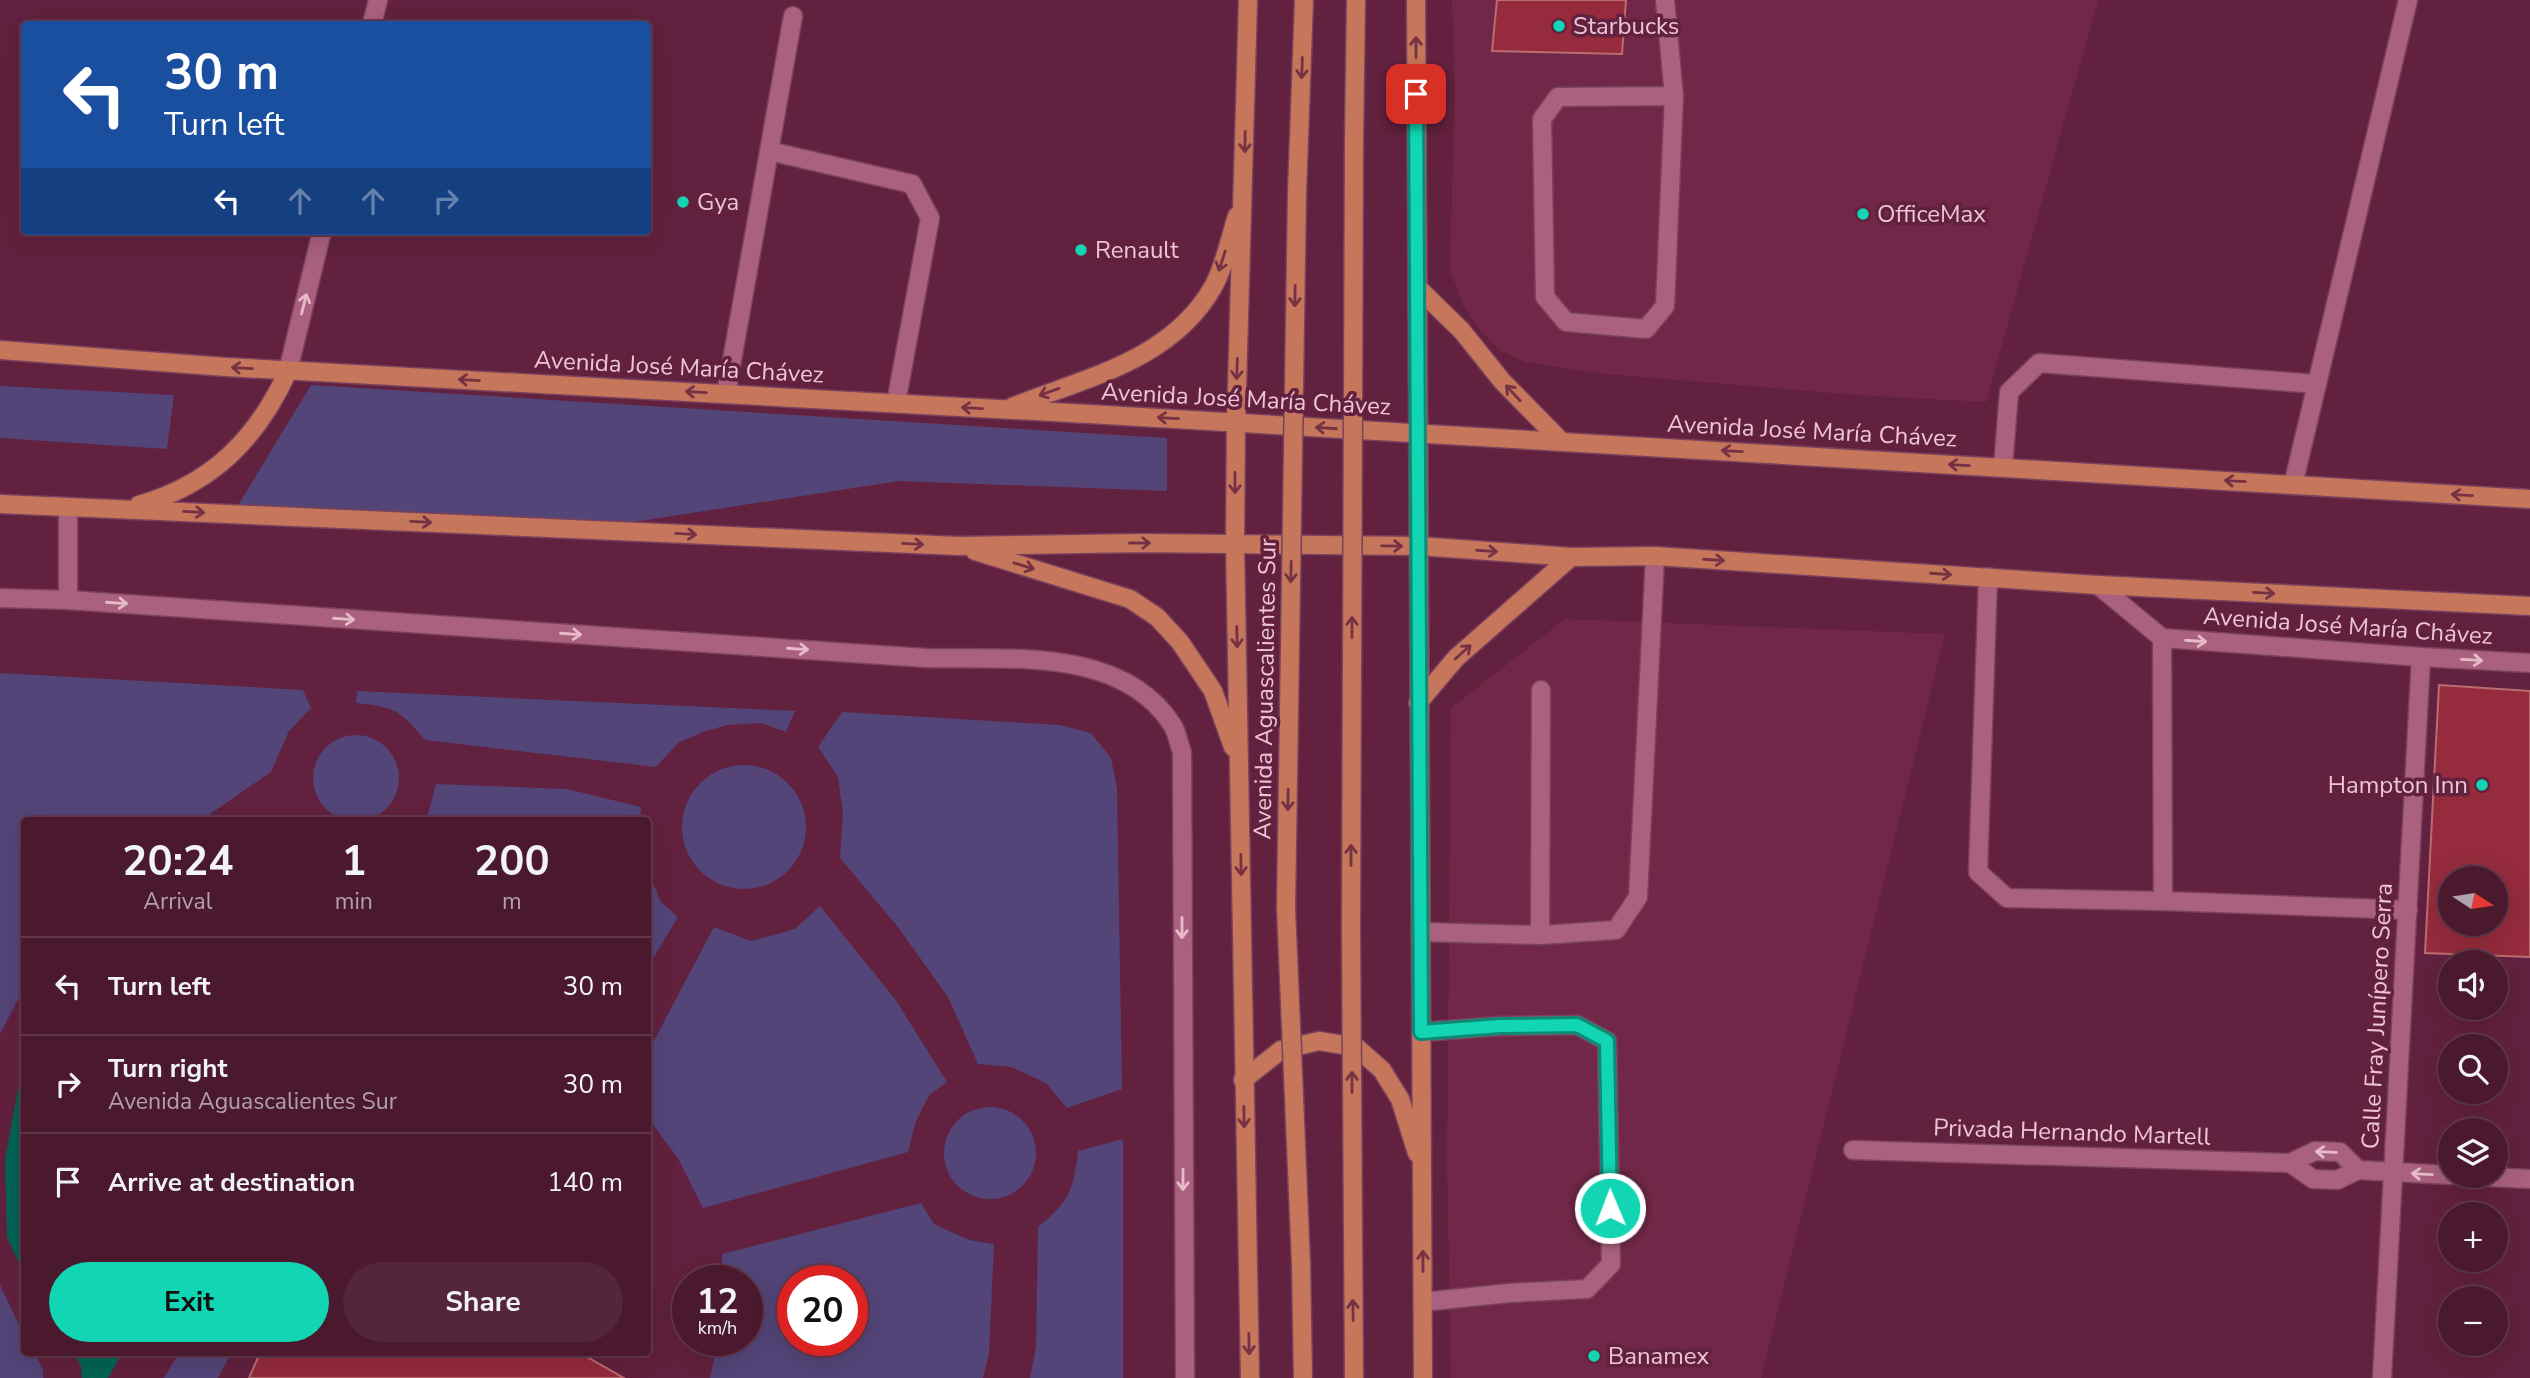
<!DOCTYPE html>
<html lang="en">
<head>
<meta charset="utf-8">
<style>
  body { margin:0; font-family:"Nunito Sans",sans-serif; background:#54263a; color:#f1f3f6; height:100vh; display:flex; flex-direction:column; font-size:26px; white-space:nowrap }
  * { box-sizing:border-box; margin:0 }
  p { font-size:23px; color:#b2a0aa }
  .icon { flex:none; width:38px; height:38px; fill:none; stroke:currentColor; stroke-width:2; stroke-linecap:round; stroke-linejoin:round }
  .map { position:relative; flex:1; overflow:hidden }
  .details { position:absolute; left:21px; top:817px; width:630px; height:539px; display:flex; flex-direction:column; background:#4a192e; border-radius:7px; box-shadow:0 7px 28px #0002,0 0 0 2px #61384a }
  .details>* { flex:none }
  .hud { position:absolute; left:21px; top:21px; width:630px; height:214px; border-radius:7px; box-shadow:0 7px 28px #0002,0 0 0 2px #61384a; background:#1a4fa0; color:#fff; overflow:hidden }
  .needle { width:46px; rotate:102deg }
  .tools { position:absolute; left:2438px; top:866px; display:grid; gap:14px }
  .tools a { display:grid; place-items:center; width:70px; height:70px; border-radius:50%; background:#4a192e; box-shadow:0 7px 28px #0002,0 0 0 2px #61384a; font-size:35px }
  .speed { position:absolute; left:672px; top:1265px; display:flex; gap:14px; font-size:35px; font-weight:700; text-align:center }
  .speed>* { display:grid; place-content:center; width:91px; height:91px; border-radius:50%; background:#4a192e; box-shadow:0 7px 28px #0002,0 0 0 2px #61384a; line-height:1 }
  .speed small { font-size:18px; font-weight:400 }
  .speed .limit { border:10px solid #d22; background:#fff; color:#111 }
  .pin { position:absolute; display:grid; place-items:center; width:60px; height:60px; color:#fff; margin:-30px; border-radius:14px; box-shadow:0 4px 10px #0006 }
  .me { position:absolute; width:77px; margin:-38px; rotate:359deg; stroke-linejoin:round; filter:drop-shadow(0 0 5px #0008) }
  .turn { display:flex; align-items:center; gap:24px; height:147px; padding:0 28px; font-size:32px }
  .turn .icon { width:91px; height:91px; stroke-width:2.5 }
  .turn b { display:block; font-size:49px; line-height:60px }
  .lanes { display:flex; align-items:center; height:66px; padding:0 28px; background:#0003; justify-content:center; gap:35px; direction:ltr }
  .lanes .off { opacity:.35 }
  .eta { display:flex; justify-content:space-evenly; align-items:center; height:119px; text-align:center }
  .eta b { font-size:42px; font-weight:700; line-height:49px }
  .cta { display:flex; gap:14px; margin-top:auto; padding:14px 28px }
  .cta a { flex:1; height:80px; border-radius:42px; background:#12d5b4; color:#111; font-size:28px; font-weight:700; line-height:80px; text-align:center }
  .cta a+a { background:#54263a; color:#f1f3f6 }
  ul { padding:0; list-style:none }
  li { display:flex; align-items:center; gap:21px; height:98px; padding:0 28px; border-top:2px solid #61384a }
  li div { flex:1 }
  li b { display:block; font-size:26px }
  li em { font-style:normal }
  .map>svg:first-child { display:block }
  .built { fill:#712848 }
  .green { fill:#534578; fill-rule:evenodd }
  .water { fill:#026454 }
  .building { fill:#952b3c; stroke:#ba6c71; stroke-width:2; fill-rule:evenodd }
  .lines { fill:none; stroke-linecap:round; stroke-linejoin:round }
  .service-casing { stroke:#7a415d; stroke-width:21 }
  .minor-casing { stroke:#7a415d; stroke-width:21 }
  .tertiary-casing { stroke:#7a415d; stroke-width:21 }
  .primary-casing { stroke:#7a415d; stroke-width:21 }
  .service { stroke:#a9617d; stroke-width:18 }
  .minor { stroke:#a9617d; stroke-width:18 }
  .tertiary { stroke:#a9617d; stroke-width:18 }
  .primary { stroke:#c6765a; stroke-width:18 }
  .primary-bridge-casing { stroke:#7a415d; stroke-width:21; stroke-linecap:butt }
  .primary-bridge { stroke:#c6765a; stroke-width:18 }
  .oneway { stroke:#763244 }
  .oneway2 { stroke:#e7bbca }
  .route-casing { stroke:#0c8a75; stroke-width:18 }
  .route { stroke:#12d5b4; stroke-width:12 }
  .poi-dot { fill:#12d5b4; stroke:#62213e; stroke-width:2.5 }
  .labels { text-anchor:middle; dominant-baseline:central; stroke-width:7; stroke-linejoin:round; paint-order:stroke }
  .poi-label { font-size:24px; fill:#eec5d3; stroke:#62213e; text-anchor:start }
  .street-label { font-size:24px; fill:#eec5d3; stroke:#62213e }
</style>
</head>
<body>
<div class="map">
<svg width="2530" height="1378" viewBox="0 0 2530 1378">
  <rect width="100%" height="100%" fill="#62213e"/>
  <g class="built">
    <polygon points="1452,0 2098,0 1986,402 1856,395 1606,374 1525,362 1500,350 1478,328 1462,302 1450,269 1455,83"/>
    <polygon points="1565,619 1945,634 1761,1378 1451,1378 1447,1162 1451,708"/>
  </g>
  <g class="green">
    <polygon points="311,385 1167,438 1167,491 899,481 627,523 237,507"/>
    <polygon points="0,386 174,395 167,449 0,438"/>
    <polygon points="0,673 303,690 311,708 289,731 271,772 200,821 24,821 24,988 0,1034"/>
    <path d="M357,691L795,711L786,732L761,723L727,725L703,732L678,743L656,767L425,740C400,710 394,707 356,703Z"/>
    <polygon points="842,712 1060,725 1091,733 1111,758 1117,789 1122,1089 1067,1108 1046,1083 1011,1067 978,1064 948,997 898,927 840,858 843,814 838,777 818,747"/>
    <circle cx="356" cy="778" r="43"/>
    <circle cx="744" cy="827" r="62"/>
    <polygon points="436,784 567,789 641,807 640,821 426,821"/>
    <polygon points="648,871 661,902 678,917 648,967"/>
    <polygon points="820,906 895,999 947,1082 929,1095 916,1121 908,1152 703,1208 679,1160 648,1118 648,1052 714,927 751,941 795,929"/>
    <circle cx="990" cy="1153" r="46"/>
    <path d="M1123,1139V1378H1030L1036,1347L1038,1227C1070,1201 1073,1191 1078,1151Z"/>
    <path d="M921,1203L934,1224L969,1240L994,1244L989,1354L983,1378H710L718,1341L747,1340V1281H722V1254ZM793,1281H852V1340H793Z"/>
    <polygon points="0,1285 24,1335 24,1353 34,1353 43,1369 43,1378 0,1378"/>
    <polygon points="179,1353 231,1353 218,1378 164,1378"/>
  </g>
  <g class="water">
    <polygon points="18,1089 24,1093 24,1274 7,1237 5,1160"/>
    <polygon points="74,1353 122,1353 108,1378 82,1378 81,1366"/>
  </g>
  <g class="building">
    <polygon points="1497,0 1626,0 1622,54 1492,51"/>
    <path d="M2439,685L2530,691V957L2425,953ZM2450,878H2496V924H2450Z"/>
    <polygon points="260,1353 580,1353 624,1378 249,1378"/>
  </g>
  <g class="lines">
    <g class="service-casing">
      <g id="service">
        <polyline points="1665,0 1674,96 1665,306 1646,329 1566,322 1545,297 1542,119 1558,97 1674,96"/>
        <polyline points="769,151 912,184 930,218 896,403"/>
        <polyline points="726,394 793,16"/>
        <polyline points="2003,467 2009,392 2039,363 2317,384"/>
        <polyline points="2293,485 2408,0"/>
        <polyline points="1988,577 1978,872 2007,898 2163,901"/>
        <polyline points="2162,638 2163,901 2408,910"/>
        <polyline points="1421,932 1540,935 1541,690"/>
        <polyline points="1540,935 1616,930 1638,897 1655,556"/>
        <polyline points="1421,1032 1500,1026 1577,1025 1607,1041 1611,1264 1587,1289 1509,1293 1423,1302"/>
      </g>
    </g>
    <g class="minor-casing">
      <g id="minor">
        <polyline points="372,24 378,0"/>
        <polyline points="288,371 322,231"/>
        <polyline points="2098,585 2162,638 2421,657 2530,663"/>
        <polyline points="1853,1150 2290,1163 2315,1151 2340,1152 2358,1170"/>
        <polyline points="2290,1163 2313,1179 2337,1180 2358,1170 2450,1175"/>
        <polyline points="2469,1176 2530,1179"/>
        <polyline points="2382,1378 2421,657"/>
      </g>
    </g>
    <g class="tertiary-casing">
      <g id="tertiary">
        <polyline points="68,508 68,600"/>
        <path d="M0,598L68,600L926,658C1007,660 1123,646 1173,726C1177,733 1179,744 1182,752L1185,1378"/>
      </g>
    </g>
    <g class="primary-casing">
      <g id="primary">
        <polyline points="1248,0 1236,422 1235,544 1250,1378"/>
        <polyline points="1416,0 1423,1378"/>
        <polyline points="1418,288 1462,331 1502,381 1561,441"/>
        <polyline points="0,350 226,367 1089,414 2530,499"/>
        <path d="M1012,407C1084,378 1171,361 1213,287C1224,268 1230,238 1237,216"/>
        <polyline points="0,504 959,546 1142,543 1419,546 1571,557 1655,556 2098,585 2530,606"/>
        <path d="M139,505C212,484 257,439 288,371"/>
        <polyline points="975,551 1130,599 1157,617 1180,642 1213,691 1233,747"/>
        <polyline points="1418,703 1456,658 1571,557"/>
        <polyline points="1243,1080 1281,1050 1319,1041 1356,1047 1382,1070 1400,1099 1417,1153"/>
      </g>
    </g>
    <use href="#service" class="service"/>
    <use href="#minor" class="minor"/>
    <use href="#tertiary" class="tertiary"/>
    <use href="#primary" class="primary"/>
    <g class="primary-bridge-casing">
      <g id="primary-bridge">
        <polyline points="1303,1378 1301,1263 1286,908 1297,192 1304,0"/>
        <polyline points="1354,1378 1351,930 1354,140 1356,0"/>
      </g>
    </g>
    <use href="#primary-bridge" class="primary-bridge"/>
  </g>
  <defs><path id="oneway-shaft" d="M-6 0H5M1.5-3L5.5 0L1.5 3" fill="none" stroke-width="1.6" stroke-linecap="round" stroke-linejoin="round" transform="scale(1.75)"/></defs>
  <g class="oneway">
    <use href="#oneway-shaft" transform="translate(1416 47) rotate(-90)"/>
    <use href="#oneway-shaft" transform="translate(1302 68) rotate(92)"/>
    <use href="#oneway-shaft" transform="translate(1245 142) rotate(91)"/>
    <use href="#oneway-shaft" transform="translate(1222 261) rotate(108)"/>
    <use href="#oneway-shaft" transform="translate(1295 296) rotate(91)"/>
    <use href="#oneway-shaft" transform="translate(242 368) rotate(-177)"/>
    <use href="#oneway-shaft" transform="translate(1237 369) rotate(92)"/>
    <use href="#oneway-shaft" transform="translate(469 380) rotate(-177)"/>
    <use href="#oneway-shaft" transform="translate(696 392) rotate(-177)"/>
    <use href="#oneway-shaft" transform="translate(1049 392) rotate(160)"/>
    <use href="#oneway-shaft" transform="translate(1513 393) rotate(-133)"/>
    <use href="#oneway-shaft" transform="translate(972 408) rotate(-177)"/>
    <use href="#oneway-shaft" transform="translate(1168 418) rotate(-177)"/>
    <use href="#oneway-shaft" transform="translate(1326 428) rotate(-176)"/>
    <use href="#oneway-shaft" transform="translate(1732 451) rotate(-177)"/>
    <use href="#oneway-shaft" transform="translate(1959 465) rotate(-177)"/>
    <use href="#oneway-shaft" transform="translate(2235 481) rotate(-177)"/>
    <use href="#oneway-shaft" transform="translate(1235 483) rotate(90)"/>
    <use href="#oneway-shaft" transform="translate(2462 495) rotate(-177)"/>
    <use href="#oneway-shaft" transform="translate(194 512) rotate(3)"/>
    <use href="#oneway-shaft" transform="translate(421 522) rotate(3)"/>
    <use href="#oneway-shaft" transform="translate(686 534) rotate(3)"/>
    <use href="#oneway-shaft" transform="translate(1140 543)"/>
    <use href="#oneway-shaft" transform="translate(913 544) rotate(3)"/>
    <use href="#oneway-shaft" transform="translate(1392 546) rotate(1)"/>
    <use href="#oneway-shaft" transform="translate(1487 551) rotate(4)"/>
    <use href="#oneway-shaft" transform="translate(1714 560) rotate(4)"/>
    <use href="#oneway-shaft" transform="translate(1024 566) rotate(17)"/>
    <use href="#oneway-shaft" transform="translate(1291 572) rotate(91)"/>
    <use href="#oneway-shaft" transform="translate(1941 574) rotate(4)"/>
    <use href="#oneway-shaft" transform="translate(2264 593) rotate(3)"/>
    <use href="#oneway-shaft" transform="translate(1352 627) rotate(-90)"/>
    <use href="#oneway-shaft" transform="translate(1237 637) rotate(89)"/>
    <use href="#oneway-shaft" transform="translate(1463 652) rotate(-42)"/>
    <use href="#oneway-shaft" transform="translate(1288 800) rotate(91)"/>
    <use href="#oneway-shaft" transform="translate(1351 855) rotate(-90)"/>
    <use href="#oneway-shaft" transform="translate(1241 865) rotate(89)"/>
    <use href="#oneway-shaft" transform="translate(1352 1082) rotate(-90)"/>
    <use href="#oneway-shaft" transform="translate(1244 1117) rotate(89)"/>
    <use href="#oneway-shaft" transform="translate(1423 1261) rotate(-90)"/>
    <use href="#oneway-shaft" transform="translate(1353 1310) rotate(-91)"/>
    <use href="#oneway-shaft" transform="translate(1249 1344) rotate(89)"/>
  </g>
  <g class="oneway2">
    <use href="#oneway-shaft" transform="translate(304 304) rotate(-76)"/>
    <use href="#oneway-shaft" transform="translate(117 603) rotate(4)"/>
    <use href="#oneway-shaft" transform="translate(344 619) rotate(4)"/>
    <use href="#oneway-shaft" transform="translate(571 634) rotate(4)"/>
    <use href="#oneway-shaft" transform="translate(2196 641) rotate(4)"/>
    <use href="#oneway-shaft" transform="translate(798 649) rotate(4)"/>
    <use href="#oneway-shaft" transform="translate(2472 660) rotate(3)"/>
    <use href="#oneway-shaft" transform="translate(1182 928) rotate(90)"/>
    <use href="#oneway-shaft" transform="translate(2326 1152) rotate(-178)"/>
    <use href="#oneway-shaft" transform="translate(2422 1174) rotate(-177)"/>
    <use href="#oneway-shaft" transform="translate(1183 1180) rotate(90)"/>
  </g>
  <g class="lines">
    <g class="route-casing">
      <polyline id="route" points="1416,94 1421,1032 1500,1026 1577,1025 1607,1041 1610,1208"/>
    </g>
    <use href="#route" class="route"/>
  </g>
  <g class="poi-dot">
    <circle cx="1559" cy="26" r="7"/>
    <circle cx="683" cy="202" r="7"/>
    <circle cx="1863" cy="214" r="7"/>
    <circle cx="1081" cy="250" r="7"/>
    <circle cx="2482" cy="785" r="7"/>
    <circle cx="1594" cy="1356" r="7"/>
  </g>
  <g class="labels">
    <g class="poi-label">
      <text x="1573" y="26">Starbucks</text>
      <text x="697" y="202">Gya</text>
      <text x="1877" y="214">OfficeMax</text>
      <text x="1095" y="250">Renault</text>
      <text x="2468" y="785" text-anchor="end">Hampton Inn</text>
      <text x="1608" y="1356">Banamex</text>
    </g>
    <g class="street-label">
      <text transform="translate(679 367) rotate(3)">Avenida José María Chávez</text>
      <text transform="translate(1246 399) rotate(3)">Avenida José María Chávez</text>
      <text transform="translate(1812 431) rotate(3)">Avenida José María Chávez</text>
      <text transform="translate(2348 626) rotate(4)">Avenida José María Chávez</text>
      <text transform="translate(1265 689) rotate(-89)">Avenida Aguascalientes Sur</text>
      <text transform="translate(2377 1016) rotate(-87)">Calle Fray Junípero Serra</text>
      <text transform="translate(2072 1132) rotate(2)">Privada Hernando Martell</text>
    </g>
  </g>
</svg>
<div class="tools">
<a><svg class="needle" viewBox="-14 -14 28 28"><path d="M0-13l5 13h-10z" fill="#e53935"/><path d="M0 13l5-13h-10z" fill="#b2a0aa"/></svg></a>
<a><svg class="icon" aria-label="sound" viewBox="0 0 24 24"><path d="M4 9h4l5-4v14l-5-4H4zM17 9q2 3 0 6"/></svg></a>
<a><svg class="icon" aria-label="search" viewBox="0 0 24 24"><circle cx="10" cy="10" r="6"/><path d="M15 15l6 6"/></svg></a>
<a><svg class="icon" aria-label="layers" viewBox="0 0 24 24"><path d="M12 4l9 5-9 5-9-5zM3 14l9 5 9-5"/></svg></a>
<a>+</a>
<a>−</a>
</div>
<div class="speed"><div>12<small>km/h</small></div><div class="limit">20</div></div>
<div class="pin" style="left:1416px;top:94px;background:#d93025"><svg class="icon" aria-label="arrive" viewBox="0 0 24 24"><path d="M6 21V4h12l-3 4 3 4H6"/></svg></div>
<svg class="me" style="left:1610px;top:1208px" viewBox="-20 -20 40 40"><circle r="17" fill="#12d5b4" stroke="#fff" stroke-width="3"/><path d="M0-11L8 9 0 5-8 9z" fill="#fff"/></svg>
<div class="hud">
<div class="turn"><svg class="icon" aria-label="left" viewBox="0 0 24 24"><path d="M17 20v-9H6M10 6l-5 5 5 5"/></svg><div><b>30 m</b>Turn left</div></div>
<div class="lanes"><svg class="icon" aria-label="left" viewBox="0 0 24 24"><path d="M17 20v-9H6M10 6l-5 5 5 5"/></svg><svg class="icon off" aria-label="ahead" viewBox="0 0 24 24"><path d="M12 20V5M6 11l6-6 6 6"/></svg><svg class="icon off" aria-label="ahead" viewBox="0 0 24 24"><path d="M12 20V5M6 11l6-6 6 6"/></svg><svg class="icon off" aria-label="right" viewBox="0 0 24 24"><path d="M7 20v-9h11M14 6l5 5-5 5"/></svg></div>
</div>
<section class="details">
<div class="eta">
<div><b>20:24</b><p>Arrival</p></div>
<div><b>1</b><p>min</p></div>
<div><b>200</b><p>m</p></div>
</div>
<ul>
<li><svg class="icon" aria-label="left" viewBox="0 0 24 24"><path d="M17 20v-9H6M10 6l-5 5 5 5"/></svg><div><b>Turn left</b></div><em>30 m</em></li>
<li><svg class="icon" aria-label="right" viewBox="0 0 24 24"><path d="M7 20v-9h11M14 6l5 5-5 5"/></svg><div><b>Turn right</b><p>Avenida Aguascalientes Sur</p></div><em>30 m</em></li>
<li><svg class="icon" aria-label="arrive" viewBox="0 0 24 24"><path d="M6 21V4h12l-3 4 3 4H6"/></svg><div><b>Arrive at destination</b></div><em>140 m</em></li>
</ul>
<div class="cta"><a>Exit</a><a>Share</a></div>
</section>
</div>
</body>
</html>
